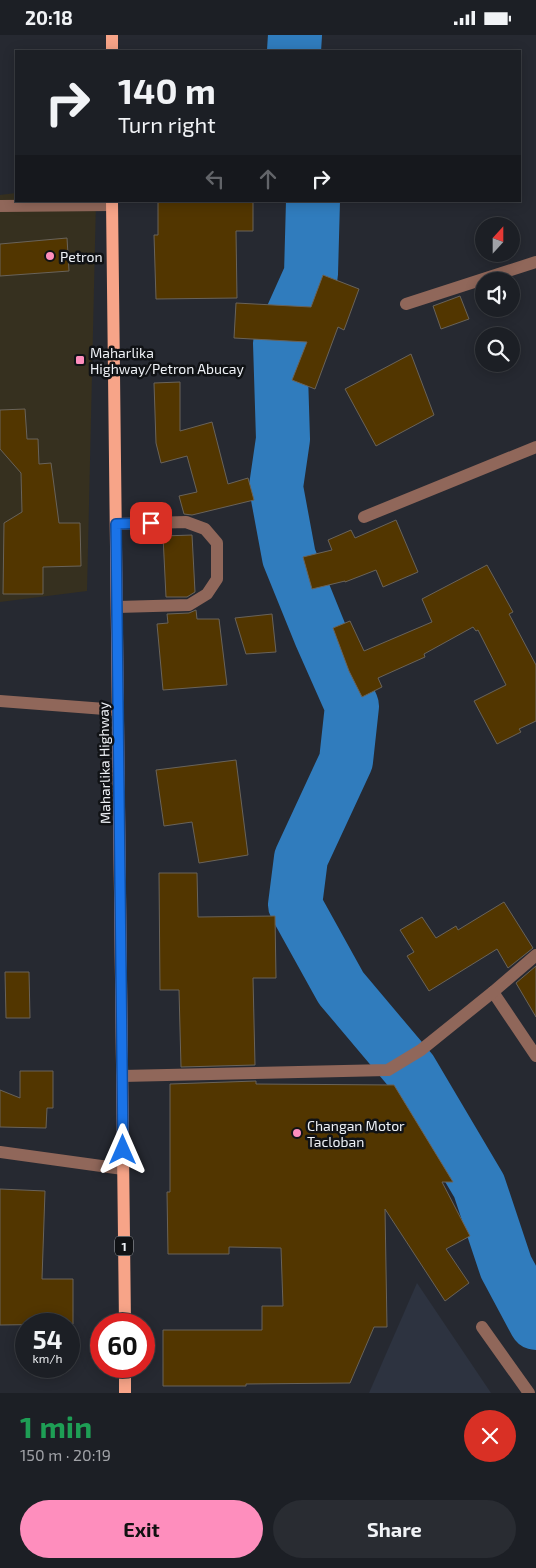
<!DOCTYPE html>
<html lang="en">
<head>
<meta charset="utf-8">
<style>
  body { margin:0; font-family:"Exo 2",sans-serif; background:#292c32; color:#f1f3f6; height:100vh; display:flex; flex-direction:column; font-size:19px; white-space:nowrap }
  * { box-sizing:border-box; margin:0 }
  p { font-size:16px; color:#a0a2a7 }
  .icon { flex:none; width:28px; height:28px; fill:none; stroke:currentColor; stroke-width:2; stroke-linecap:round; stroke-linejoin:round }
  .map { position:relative; height:1358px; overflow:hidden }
  .panel { display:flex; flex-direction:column; background:#1c1f25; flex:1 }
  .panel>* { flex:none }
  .guide { position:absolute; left:15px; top:15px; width:506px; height:152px; border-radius:0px; box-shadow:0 2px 12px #0003,0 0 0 1px #3a3d42; background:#1c1f25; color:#f1f3f6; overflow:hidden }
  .needle { width:32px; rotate:21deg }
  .controls { position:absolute; left:475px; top:182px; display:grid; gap:10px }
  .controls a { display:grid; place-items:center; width:45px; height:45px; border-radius:50%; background:#1c1f25; box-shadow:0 2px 12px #0003,0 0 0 1px #3a3d42; font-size:25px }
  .speed { position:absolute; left:15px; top:1278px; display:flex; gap:10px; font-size:25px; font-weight:700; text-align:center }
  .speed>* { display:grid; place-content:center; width:65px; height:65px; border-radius:50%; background:#1c1f25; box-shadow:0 2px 12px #0003,0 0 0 1px #3a3d42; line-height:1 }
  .speed small { font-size:12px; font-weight:400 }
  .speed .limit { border:8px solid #d22; background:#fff; color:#111 }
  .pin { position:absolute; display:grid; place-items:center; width:42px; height:42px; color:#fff; margin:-21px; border-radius:10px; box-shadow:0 2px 8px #0006 }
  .me { position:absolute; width:55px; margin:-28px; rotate:0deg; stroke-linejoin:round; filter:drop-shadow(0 0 4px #0008) }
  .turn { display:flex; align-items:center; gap:18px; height:105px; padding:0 20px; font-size:22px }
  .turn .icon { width:65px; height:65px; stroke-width:2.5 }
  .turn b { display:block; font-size:35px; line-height:42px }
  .lanes { display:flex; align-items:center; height:48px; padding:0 20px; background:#0003; justify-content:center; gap:25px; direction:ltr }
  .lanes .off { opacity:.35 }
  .round { display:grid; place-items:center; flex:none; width:52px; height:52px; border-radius:26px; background:#292c32 }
  .headline { display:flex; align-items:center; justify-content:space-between; height:85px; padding:0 20px }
  h1 { font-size:30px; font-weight:700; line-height:38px; color:#1e9e55 }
  .button { display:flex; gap:10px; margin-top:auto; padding:10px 20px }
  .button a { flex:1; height:58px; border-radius:30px; background:#fe8ebd; color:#111; font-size:20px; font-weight:700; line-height:58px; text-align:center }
  .button a+a { background:#292c32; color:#f1f3f6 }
  .status { display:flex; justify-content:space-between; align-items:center; height:35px; padding:0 25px; background:#1c1f25; direction:ltr }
  .status svg { height:14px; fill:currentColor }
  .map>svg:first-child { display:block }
  .built { fill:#2d3340 }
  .industrial { fill:#36301f }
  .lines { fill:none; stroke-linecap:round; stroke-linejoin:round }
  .river { stroke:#307cbd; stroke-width:54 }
  .building { fill:#523600; stroke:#69635a }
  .lane { stroke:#90675a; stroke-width:12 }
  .street { stroke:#90675a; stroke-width:12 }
  .primary { stroke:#f7a488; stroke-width:12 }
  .route-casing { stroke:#114b97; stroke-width:12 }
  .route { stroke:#1a73e8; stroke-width:9 }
  .poi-dot { fill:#fe8ebd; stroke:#101215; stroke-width:2 }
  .labels { text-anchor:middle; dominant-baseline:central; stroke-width:5; stroke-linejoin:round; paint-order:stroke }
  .shield { fill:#101215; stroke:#abaeb2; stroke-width:1 }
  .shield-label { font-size:12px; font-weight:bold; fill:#eef1f6 }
  .poi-label { font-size:14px; fill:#eef1f6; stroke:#101215; text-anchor:start }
  .street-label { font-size:14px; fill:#eef1f6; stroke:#101215 }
</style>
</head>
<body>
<div class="status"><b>20:18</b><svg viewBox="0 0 49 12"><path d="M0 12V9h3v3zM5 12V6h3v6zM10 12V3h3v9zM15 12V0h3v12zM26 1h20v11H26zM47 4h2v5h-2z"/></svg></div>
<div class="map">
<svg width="536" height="1358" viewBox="0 0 536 1358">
  <rect width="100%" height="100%" fill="#262931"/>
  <polygon class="built" points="417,1248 491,1358 369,1358"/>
  <polygon class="industrial" points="16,158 16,166 96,166 87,556 0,567 0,160"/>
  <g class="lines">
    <g class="river">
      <polyline points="294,16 295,0"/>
      <polyline points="313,166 311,239 280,308 283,404 276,452 289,522 321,601 352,671 346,726 301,823 295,870 341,953 411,1036 479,1151 506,1232 536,1288"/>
    </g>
  </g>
  <g class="building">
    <polygon points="158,166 253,166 253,196 236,196 237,263 156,264 154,200 158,200"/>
    <polygon points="67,203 69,236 0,241 0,209"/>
    <polygon points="323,240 359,254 344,295 338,292 315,354 292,345 307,307 234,303 236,268 311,272"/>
    <polygon points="460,261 469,284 441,294 433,271"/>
    <polygon points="411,319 434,380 376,411 345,354"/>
    <polygon points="180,347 180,396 212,387 228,449 248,443 254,465 192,480 184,479 179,461 197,457 187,421 161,428 156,408 154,348"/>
    <polygon points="25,374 27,404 38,404 39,429 51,428 59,488 80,488 81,531 43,532 43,559 3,559 4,488 22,477 21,438 0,414 0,375"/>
    <polygon points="396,485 418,537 383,552 376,535 345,547 345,546 312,554 303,522 332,515 328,505 351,495 355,503"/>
    <polygon points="192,500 195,557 187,562 166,562 163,501"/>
    <polygon points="487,530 513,577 509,579 536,630 536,686 519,694 521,697 497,709 474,666 506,650 478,595 476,596 473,592 424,619 425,622 378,643 382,652 362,662 349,636 333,593 350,586 364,616 432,587 422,564"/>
    <polygon points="196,575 197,584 219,584 227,650 163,655 157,589 168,588 167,579 189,578"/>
    <polygon points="272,579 276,617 246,619 235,583"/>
    <polygon points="236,725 248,820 199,828 192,787 164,791 156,735"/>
    <polygon points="159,838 197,838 198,882 275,881 276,943 253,943 255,1030 181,1032 179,955 160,955"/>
    <polygon points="504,867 533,913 508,933 497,914 429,956 407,921 414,917 400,895 422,882 436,903 456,891 458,895"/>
    <polygon points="536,931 536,982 516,948"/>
    <polygon points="5,937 29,937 30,983 6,983"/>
    <polygon points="20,1036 53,1036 53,1073 47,1073 46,1093 0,1092 0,1055 20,1063"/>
    <polygon points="256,1046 256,1049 394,1050 453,1147 442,1147 470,1201 446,1214 469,1248 445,1266 385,1174 387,1292 374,1292 350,1348 246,1349 246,1351 163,1351 163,1295 262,1295 262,1271 283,1271 281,1213 229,1212 229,1219 168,1219 167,1157 170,1157 170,1049"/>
    <polygon points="0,1154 45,1156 42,1244 73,1244 73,1289 0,1290"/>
  </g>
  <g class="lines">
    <g class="lane">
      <polyline points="0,171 112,170"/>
      <polyline points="116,489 186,487 205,494 217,508 217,544 207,559 189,570 117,572"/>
      <polyline points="0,666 118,675"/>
      <polyline points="493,957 536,1021"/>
      <polyline points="122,1041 388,1035 421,1015 493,957 536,920"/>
      <polyline points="482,1292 529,1358"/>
    </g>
    <g class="street">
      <polyline points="406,269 536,227"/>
      <polyline points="364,482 536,412"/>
      <polyline points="0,1117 123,1134"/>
    </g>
    <g class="primary">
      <polyline points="112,0 112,16"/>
      <polyline points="112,166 125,1289"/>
      <polyline points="125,1331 125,1358"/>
    </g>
  </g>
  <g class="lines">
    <g class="route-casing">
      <polyline id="route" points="123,1115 116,489 151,488"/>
    </g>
    <use href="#route" class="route"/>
  </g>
  <g class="poi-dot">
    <circle cx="50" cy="221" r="5"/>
    <rect x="75" y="320" width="10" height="10" rx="2.5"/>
    <circle cx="297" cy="1098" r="5"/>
  </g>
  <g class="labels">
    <rect class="shield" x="115" y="1201.5" width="18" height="19" rx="4"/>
    <g class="shield-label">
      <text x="124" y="1211">1</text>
    </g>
    <g class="poi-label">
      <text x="60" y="221">Petron</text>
      <text x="90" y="317">Maharlika<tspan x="90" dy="16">Highway/Petron Abucay</tspan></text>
      <text x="307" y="1090">Changan Motor<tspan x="307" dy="16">Tacloban</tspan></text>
    </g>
    <g class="street-label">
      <text transform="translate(104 728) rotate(-91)">Maharlika Highway</text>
    </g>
  </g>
</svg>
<div class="controls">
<a><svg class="needle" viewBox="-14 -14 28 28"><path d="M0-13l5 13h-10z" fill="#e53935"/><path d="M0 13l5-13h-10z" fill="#a0a2a7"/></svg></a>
<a><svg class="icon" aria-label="sound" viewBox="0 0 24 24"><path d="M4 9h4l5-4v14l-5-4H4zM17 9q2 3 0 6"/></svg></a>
<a><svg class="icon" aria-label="search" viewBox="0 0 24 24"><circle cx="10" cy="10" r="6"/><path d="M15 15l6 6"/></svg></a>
</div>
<div class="speed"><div>54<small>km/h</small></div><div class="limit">60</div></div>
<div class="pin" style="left:151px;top:488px;background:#d93025"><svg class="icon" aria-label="arrive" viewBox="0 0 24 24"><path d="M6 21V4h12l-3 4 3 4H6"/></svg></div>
<svg class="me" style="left:123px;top:1115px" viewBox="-20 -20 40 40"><path d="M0-17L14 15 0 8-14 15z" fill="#1a73e8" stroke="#fff" stroke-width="4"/></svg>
<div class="guide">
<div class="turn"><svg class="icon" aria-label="right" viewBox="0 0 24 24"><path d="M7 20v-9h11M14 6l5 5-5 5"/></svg><div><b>140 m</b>Turn right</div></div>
<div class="lanes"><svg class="icon off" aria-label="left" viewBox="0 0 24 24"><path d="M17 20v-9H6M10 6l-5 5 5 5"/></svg><svg class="icon off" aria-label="ahead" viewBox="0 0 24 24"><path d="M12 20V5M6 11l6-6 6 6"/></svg><svg class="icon" aria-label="right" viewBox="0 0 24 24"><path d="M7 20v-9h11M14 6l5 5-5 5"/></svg></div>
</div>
</div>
<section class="panel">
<div class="headline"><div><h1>1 min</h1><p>150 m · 20:19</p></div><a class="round" style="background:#d93025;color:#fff"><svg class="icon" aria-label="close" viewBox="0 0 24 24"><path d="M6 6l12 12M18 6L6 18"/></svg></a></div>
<div class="button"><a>Exit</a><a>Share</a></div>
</section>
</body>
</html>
